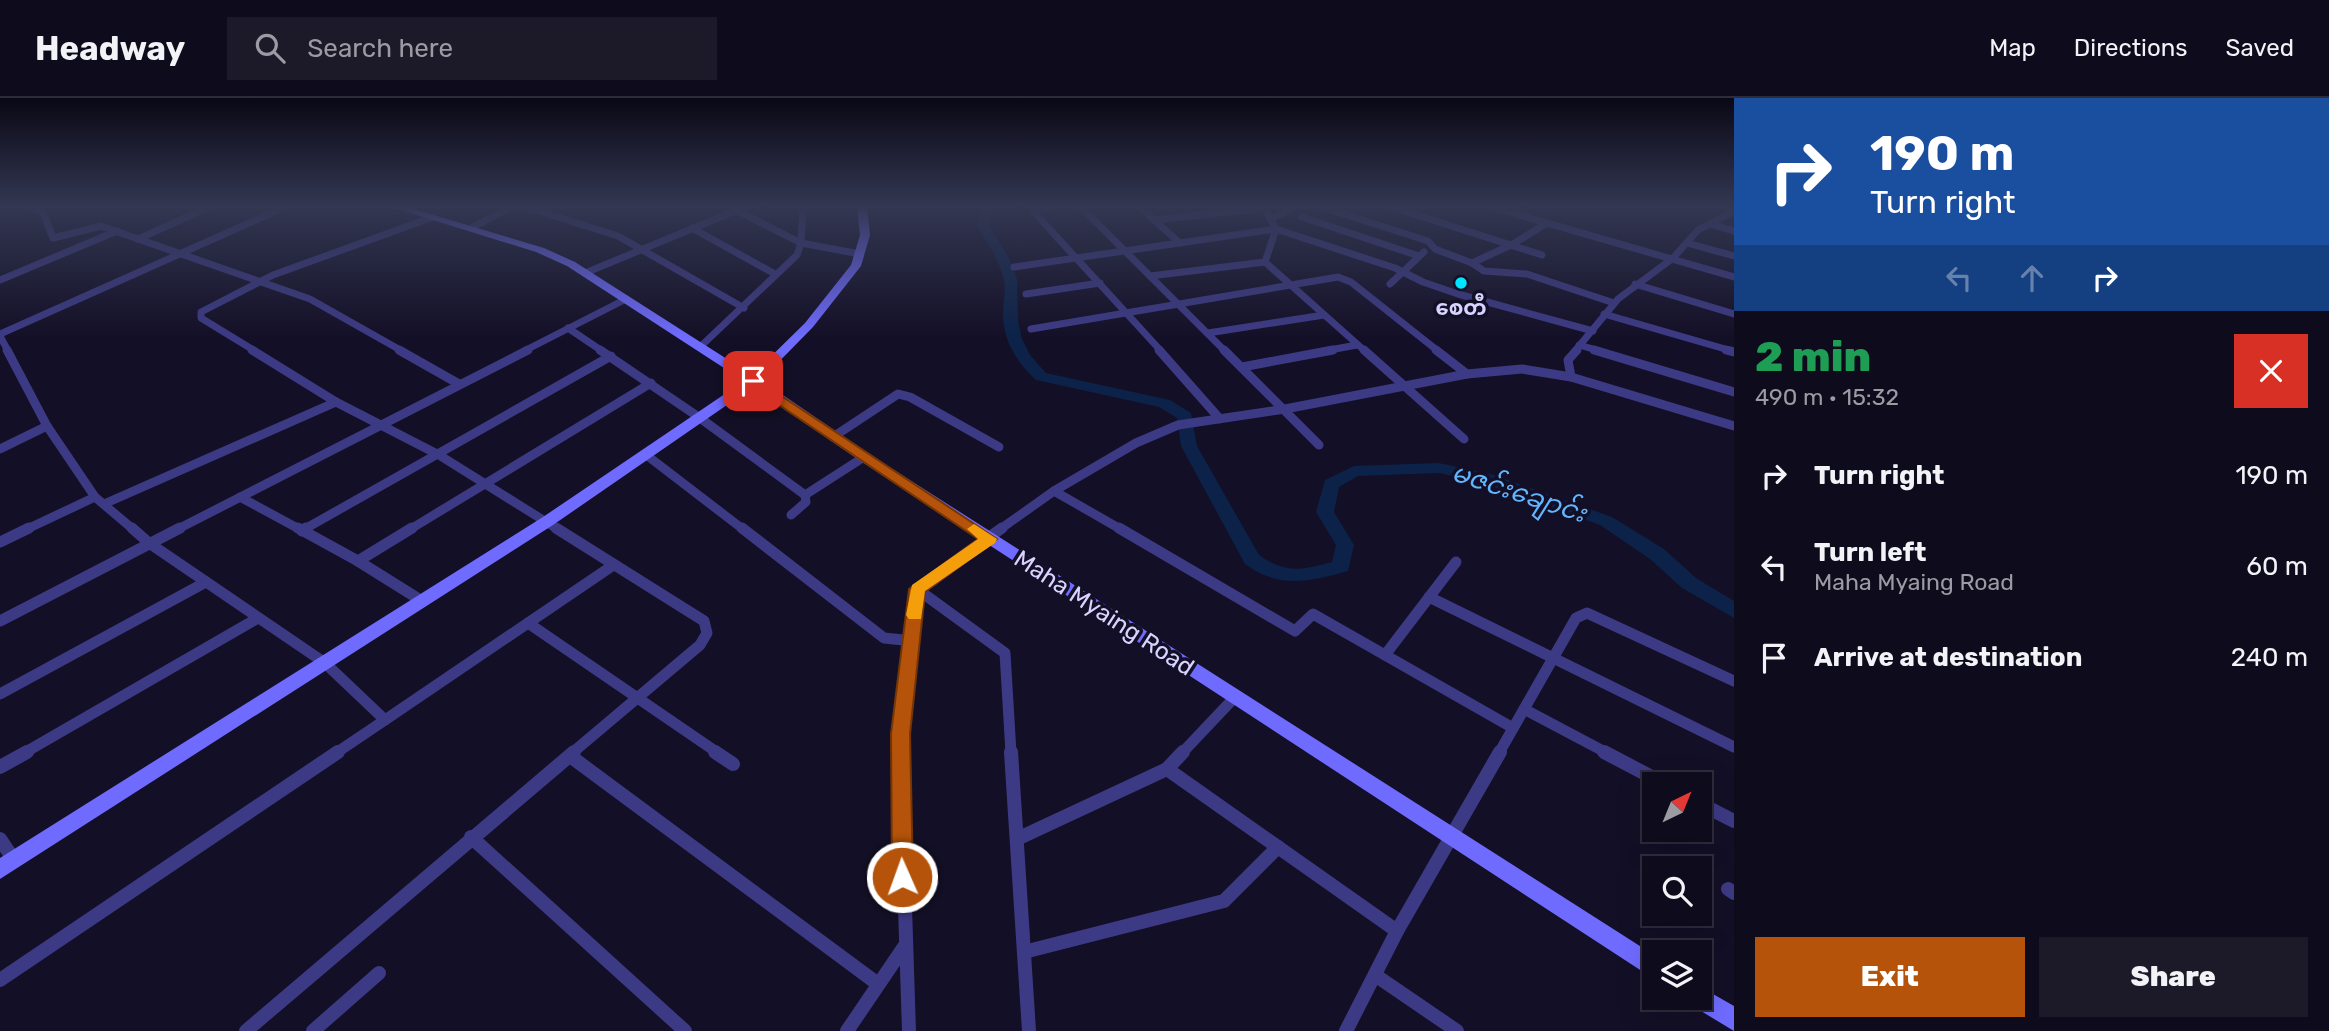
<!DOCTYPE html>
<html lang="en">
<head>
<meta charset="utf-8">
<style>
  body { margin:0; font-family:Rubik,"Noto Sans Myanmar",sans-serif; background:#1c1929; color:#f1f3f6; height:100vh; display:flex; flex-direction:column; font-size:26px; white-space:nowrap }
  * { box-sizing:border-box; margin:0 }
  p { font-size:23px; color:#9b9ba3 }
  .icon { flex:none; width:38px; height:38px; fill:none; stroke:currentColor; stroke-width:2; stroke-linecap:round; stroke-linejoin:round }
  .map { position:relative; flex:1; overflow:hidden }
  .drawer { display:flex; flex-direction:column; background:#0e0b1c; width:595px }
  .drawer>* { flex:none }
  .hud { background:#1a4fa0; color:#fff; overflow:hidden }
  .needle { width:46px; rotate:43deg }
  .buttons { position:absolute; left:1642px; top:674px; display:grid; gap:14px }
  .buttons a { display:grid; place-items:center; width:70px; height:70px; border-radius:0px; background:#0e0b1c; box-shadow:0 7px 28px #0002,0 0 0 2px #2e2b3b; font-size:35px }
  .pin { position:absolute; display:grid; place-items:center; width:60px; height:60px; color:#fff; margin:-30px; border-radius:14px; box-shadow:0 4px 10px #0006 }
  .me { position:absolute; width:77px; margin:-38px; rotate:358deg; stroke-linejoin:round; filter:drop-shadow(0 0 5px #0008) }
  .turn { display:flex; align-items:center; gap:24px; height:147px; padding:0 21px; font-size:32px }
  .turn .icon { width:91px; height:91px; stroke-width:2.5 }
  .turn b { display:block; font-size:49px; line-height:60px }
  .lanes { display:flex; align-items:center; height:66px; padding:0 21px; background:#0003; justify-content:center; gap:35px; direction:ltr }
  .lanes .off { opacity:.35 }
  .round { display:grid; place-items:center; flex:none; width:74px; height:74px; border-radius:0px; background:#1c1929 }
  .overview { display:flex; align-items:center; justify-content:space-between; height:119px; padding:0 21px }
  h1 { font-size:42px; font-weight:800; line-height:52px; color:#1e9e55 }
  .cta { display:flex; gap:14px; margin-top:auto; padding:14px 21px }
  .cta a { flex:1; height:80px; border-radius:0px; background:#b45309; color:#fff; font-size:28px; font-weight:800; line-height:80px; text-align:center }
  .cta a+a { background:#1c1929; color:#f1f3f6 }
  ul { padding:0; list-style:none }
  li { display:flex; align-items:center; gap:21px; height:91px; padding:0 21px }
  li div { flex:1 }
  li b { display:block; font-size:26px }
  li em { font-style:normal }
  header { display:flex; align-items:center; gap:42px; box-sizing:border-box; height:98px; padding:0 35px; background:#0e0b1c; border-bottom:2px solid #2e2b3b }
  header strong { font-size:33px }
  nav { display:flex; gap:38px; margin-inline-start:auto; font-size:24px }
  .search { width:490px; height:63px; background:#1c1929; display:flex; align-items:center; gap:18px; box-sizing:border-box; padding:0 24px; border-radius:0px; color:#9b9ba3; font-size:26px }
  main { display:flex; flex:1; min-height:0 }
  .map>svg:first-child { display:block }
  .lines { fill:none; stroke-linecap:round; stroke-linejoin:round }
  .river { fill:#0c2248; fill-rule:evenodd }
  .street-far3 { stroke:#3d3a85; stroke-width:7 }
  .street-far2 { stroke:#3d3a85; stroke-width:9 }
  .street-far1 { stroke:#3d3a85; stroke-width:11 }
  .street { stroke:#3d3a85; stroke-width:14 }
  .secondary { fill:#6f6bff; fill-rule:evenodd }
  .route { fill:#b45309; stroke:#753606; stroke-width:2 }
  .slow { fill:#f59e0b }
  .poi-dot { fill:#00e5ff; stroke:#130f26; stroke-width:2.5 }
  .labels { text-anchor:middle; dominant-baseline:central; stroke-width:7; stroke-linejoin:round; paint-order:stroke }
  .far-poi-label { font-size:21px; font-weight:bold; fill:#d9d4ff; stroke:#130f26 }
  .street-label { font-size:24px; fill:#d9d4ff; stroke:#130f26 }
  .water-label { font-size:26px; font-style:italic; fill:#62b6ff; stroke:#130f26 }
</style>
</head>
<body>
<header>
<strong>Headway</strong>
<div class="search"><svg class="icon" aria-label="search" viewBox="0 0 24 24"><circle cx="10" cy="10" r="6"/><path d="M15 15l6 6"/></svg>Search here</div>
<nav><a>Map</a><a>Directions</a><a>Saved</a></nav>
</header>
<main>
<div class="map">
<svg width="1734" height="933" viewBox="0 0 1734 933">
  <rect width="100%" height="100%" fill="#130f26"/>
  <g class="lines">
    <path class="river" d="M982,109H994L989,128L1009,160L1017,181L1018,223L1022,241L1030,257L1046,275L1170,302L1191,315L1197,348L1259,457C1286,476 1302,472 1332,464L1336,447L1316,414L1325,382L1354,368L1439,365L1494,377L1612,419L1664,451L1696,480L1734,503V520L1682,490L1650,461L1600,427L1483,385L1439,375L1358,378L1339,389L1334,414L1354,447L1348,473C1309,484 1279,491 1245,466L1181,348L1177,320L1159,309L1036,282C1016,264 1003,242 1003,215C1003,204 1006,193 1004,182C999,162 988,145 977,128Z"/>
    <g class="street-far3">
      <polyline points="26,109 43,114 53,140 101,128 310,201 402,253"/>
      <polyline points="526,109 618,138 744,210"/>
      <polyline points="1047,109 1036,110 1034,114 1161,253"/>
      <polyline points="1081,109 1225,253"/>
      <polyline points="1140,109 1154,122 1265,110"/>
      <polyline points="1264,109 1276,131 1265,164 1365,253"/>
      <polyline points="1322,109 1428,143 1435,151 1472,165 1484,173 1527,176 1614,205"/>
      <polyline points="1392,109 1542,157"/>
      <polyline points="1492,109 1734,179"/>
      <polyline points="732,110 801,145 860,156"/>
      <polyline points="1302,119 1419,158"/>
      <polyline points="1272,120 1295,109"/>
      <polyline points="1154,122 1180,145"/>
      <polyline points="1710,126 1734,133"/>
      <polyline points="471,130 511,109"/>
      <polyline points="692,130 775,176"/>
      <polyline points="138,141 209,109"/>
      <polyline points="1687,145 1734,158"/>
      <polyline points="1472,165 1511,147 1547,125"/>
      <polyline points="1014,169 1276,131 1395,170 1423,184 1458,196 1593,233"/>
      <polyline points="585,175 735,113"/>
      <polyline points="1150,178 1265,164"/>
      <polyline points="0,182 117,133"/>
      <polyline points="1390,186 1424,154"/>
      <polyline points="1635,186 1734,216"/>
      <polyline points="1026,196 1100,185"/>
      <polyline points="1604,216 1732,253"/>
      <polyline points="568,230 602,253"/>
      <polyline points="1031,231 1338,179 1351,184 1438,253"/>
      <polyline points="1208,235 1324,217"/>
      <polyline points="0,236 285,109"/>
      <polyline points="0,238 8,253"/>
      <polyline points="1579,247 1600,253"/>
      <polyline points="700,249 797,157 801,145 803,109"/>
      <polyline points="255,253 201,220 201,214 273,177 433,119"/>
      <polyline points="524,253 626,201"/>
      <polyline points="1324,253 1357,247"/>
      <polyline points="1575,253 1618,201 1673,160 1698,132 1734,113"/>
    </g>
    <g class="street-far2">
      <polyline points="7,252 47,328 95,399 134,432"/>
      <polyline points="252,252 336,304 439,357 559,432"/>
      <polyline points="399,252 459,286"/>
      <polyline points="600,252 700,320 805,397 864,359"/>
      <polyline points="1159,252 1220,321"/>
      <polyline points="1224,252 1319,347"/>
      <polyline points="1364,252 1464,341"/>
      <polyline points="1436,252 1467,276"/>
      <polyline points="1594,252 1734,294"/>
      <polyline points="1726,252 1734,254"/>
      <polyline points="1242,269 1333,252"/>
      <polyline points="1571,279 1568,262 1577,252"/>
      <polyline points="833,339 898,296 910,299 999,349"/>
      <polyline points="0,351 47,328"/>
      <polyline points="645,356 744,432"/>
      <polyline points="1054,393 1122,432"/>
      <polyline points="240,399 301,432"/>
      <polyline points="104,406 336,304"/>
      <polyline points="791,417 806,404 805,397"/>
      <polyline points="25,432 95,399"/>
      <polyline points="176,432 528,252"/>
      <polyline points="303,432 611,258"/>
      <polyline points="409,432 651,285"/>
      <polyline points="999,432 1054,393 1136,345 1178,327 1285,311 1467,276 1522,271 1571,279 1734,328"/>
    </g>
    <g class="street-far1">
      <polyline points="132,430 149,445 325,565 385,622 336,655"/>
      <polyline points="298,430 358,463"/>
      <polyline points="412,430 358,463 422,503"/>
      <polyline points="556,430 704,523 707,535 700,547 572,655"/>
      <polyline points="742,430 884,540 913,543"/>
      <polyline points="1119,430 1295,533 1313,516 1513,630"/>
      <polyline points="302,433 306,430"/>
      <polyline points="0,444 29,430"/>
      <polyline points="917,491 1005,555 1011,655"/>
      <polyline points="1429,499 1734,649"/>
      <polyline points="0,523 180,430"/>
      <polyline points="528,525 718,655"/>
      <polyline points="1385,557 1456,464"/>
      <polyline points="0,596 206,484"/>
      <polyline points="1524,611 1607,655"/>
      <polyline points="385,622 612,468"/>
      <polyline points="24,655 258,520"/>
      <polyline points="900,655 900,636 917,491 1002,430"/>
      <polyline points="1182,655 1234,600"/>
      <polyline points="1499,655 1576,520 1587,515 1734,583"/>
    </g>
    <g class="street">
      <polyline points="715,654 733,666"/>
      <polyline points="900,654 909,933"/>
      <polyline points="1011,654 1029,933"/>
      <polyline points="1604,654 1665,686"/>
      <polyline points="570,658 878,886"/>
      <polyline points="0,669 27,654"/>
      <polyline points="1167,671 1397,833"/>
      <polyline points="1699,705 1734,723"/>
      <polyline points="471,739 685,933"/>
      <polyline points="0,741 14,762"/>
      <polyline points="1017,741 1167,671 1183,654"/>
      <polyline points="1728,791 1734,795"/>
      <polyline points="1024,854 1224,803 1278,749"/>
      <polyline points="1375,877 1457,933"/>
      <polyline points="0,882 338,654"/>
      <polyline points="246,933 574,654"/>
      <polyline points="313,933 379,875"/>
      <polyline points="847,933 904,849"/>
      <polyline points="1346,933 1397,833 1500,654"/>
    </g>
    <g class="secondary">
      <polygon points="391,109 407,109 544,150 575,164 752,277 805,225 851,167 860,137 857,109 867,109 870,137 861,168 813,229 761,282 869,356 1654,857 1654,881 859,362 753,289 553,427 0,781 0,760 543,419 744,283 567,168 536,154"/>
      <polygon points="1699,888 1734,908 1734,933 1691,907 1688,900 1699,900"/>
    </g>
  </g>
  <linearGradient id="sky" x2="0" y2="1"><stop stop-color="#0a0815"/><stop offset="0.45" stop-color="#333752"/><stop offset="1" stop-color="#333752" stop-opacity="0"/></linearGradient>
  <rect width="1734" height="240" fill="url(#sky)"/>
  <polygon class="route" points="753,279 997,441 925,494 910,636 913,779 910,786 902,789 895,786 892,779 891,636 909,491 978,441 748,286 746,283"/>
  <polygon class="slow" points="974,426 997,441 995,445 925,493 921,521 909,521 906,517 912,487 978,441 967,431"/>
  <circle class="poi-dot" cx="1461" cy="185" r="7"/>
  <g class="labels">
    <g class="far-poi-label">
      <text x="1461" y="209">စေတီ</text>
    </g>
    <g class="street-label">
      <text transform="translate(1104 515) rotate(33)">Maha Myaing Road</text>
    </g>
    <g class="water-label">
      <text transform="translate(1519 395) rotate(18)">မဇင်းချောင်း</text>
    </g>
  </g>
</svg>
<div class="buttons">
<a><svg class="needle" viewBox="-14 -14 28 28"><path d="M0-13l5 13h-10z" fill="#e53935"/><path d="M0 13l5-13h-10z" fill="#9b9ba3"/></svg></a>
<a><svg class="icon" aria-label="search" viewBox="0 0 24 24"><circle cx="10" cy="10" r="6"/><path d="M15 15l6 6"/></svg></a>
<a><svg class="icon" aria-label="layers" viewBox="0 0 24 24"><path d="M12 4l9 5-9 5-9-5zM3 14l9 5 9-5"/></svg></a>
</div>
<div class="pin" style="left:753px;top:283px;background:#d93025"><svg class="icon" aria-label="arrive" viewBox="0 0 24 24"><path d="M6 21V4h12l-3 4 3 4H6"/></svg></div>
<svg class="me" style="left:902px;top:779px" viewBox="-20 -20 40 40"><circle r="17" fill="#b45309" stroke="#fff" stroke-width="3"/><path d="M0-11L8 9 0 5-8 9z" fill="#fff"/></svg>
</div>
<section class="drawer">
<div class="hud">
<div class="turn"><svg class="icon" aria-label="right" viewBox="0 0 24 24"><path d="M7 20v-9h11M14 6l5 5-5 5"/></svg><div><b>190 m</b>Turn right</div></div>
<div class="lanes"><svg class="icon off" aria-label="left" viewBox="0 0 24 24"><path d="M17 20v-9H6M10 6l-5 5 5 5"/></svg><svg class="icon off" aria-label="ahead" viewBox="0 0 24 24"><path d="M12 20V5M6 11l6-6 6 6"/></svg><svg class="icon" aria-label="right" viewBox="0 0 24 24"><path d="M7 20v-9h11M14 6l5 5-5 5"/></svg></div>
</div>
<div class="overview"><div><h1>2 min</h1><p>490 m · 15:32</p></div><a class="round" style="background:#d93025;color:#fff"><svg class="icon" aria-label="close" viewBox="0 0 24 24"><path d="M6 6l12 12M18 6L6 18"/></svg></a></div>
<ul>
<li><svg class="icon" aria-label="right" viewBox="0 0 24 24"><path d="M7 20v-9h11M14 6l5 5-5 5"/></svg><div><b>Turn right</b></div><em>190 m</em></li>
<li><svg class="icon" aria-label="left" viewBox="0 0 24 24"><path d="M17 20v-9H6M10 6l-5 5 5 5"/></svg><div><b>Turn left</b><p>Maha Myaing Road</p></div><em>60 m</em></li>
<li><svg class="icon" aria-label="arrive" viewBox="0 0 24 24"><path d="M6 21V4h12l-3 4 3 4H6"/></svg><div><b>Arrive at destination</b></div><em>240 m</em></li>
</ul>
<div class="cta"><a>Exit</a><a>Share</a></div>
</section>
</main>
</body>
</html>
